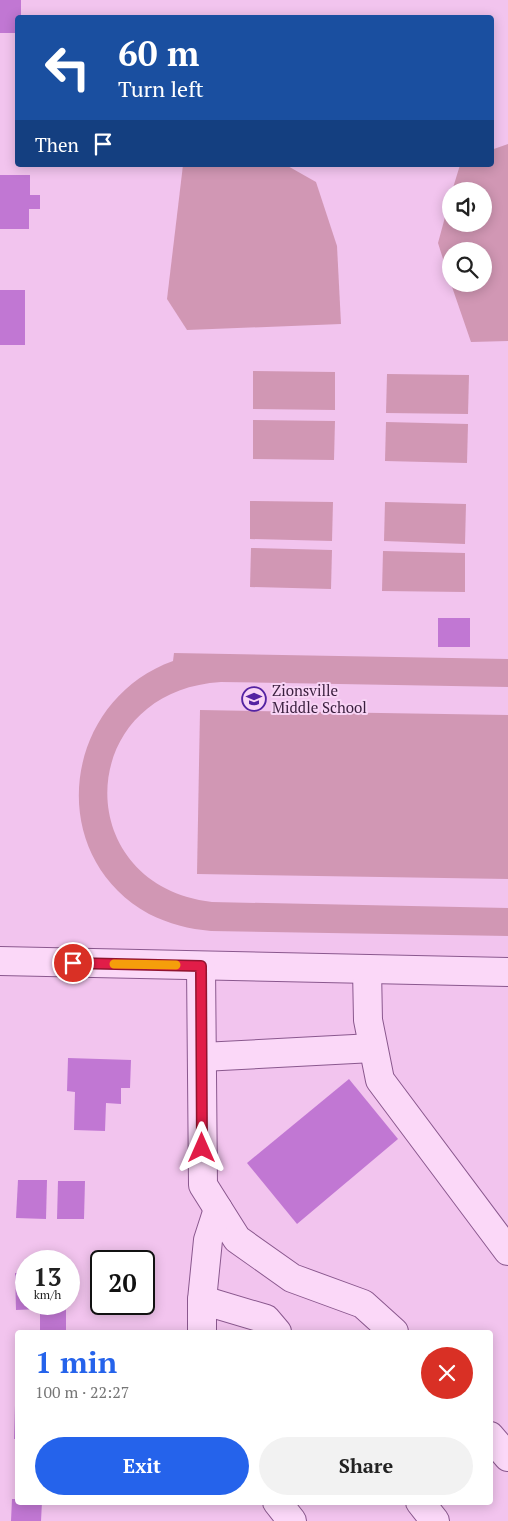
<!DOCTYPE html>
<html lang="en">
<head>
<meta charset="utf-8">
<style>
  body { margin:0; font-family:"PT Serif",serif; background:#f2f2f2; color:#222; height:100vh; display:flex; flex-direction:column; font-size:19px; white-space:nowrap }
  * { box-sizing:border-box; margin:0 }
  p { font-size:16px; color:#767676 }
  .icon { flex:none; width:28px; height:28px; fill:none; stroke:currentColor; stroke-width:2; stroke-linecap:round; stroke-linejoin:round }
  .map { position:relative; flex:1; overflow:hidden }
  .panel { position:absolute; left:15px; top:1330px; width:478px; height:175px; display:flex; flex-direction:column; background:#fff; border-radius:5px; box-shadow:0 2px 12px #0003 }
  .panel>* { flex:none }
  .hud { position:absolute; left:15px; top:15px; width:479px; height:152px; border-radius:5px; box-shadow:0 2px 12px #0003; background:#1a4fa0; color:#fff; overflow:hidden }
  .fabs { position:absolute; left:442px; top:182px; display:grid; gap:10px }
  .fabs a { display:grid; place-items:center; width:50px; height:50px; border-radius:50%; background:#fff; box-shadow:0 2px 12px #0003; font-size:25px }
  .speed { position:absolute; left:15px; top:1250px; display:flex; gap:10px; font-size:25px; font-weight:700; text-align:center }
  .speed>* { display:grid; place-content:center; width:65px; height:65px; border-radius:50%; background:#fff; box-shadow:0 2px 12px #0003; line-height:1 }
  .speed small { font-size:12px; font-weight:400 }
  .speed .limit { border:2px solid #111; border-radius:8px; background:#fff; color:#111 }
  .pin { position:absolute; display:grid; place-items:center; width:42px; height:42px; color:#fff; margin:-21px; border:2px solid #fff; border-radius:50%; box-shadow:0 1px 5px #0007 }
  .me { position:absolute; width:55px; margin:-28px; rotate:0deg; stroke-linejoin:round; filter:drop-shadow(0 0 4px #0008) }
  .turn { display:flex; align-items:center; gap:18px; height:105px; padding:0 20px; font-size:22px }
  .turn .icon { width:65px; height:65px; stroke-width:2.5 }
  .turn b { display:block; font-size:35px; line-height:42px }
  .then { display:flex; align-items:center; height:48px; padding:0 20px; background:#0003; gap:10px; font-size:19px }
  .round { display:grid; place-items:center; flex:none; width:52px; height:52px; border-radius:26px; background:#f2f2f2 }
  .head { display:flex; align-items:center; justify-content:space-between; height:85px; padding:0 20px }
  h1 { font-size:30px; font-weight:600; line-height:38px; color:#2563eb }
  .primary-button { display:flex; gap:10px; margin-top:auto; padding:10px 20px }
  .primary-button a { flex:1; height:58px; border-radius:30px; background:#2563eb; color:#fff; font-size:20px; font-weight:600; line-height:58px; text-align:center }
  .primary-button a+a { background:#f2f2f2; color:#222 }
  .map>svg:first-child { display:block }
  .green { fill:#d197b4 }
  .building { fill:#c177d3 }
  .lines { fill:none; stroke-linecap:round; stroke-linejoin:round }
  .minor-casing { stroke:#8a588e; stroke-width:30 }
  .minor { stroke:#fbd8f8; stroke-width:28 }
  .route-casing { stroke:#92132f; stroke-width:12 }
  .route { stroke:#e11d48; stroke-width:9 }
  .slow { stroke:#f59e0b; stroke-width:9 }
  .labels { text-anchor:middle; dominant-baseline:central; stroke-width:4; stroke-linejoin:round; paint-order:stroke }
  .poi-label { font-size:15px; fill:#391e3d; stroke:#f8d4f5; text-anchor:start }
</style>
</head>
<body>
<div class="map">
<svg width="508" height="1521" viewBox="0 0 508 1521">
  <rect width="100%" height="100%" fill="#f2c4ee"/>
  <g class="green">
    <polygon points="508,144 508,341 471,342 451,284 484,284 484,251 451,251 451,284 438,243 451,195 451,224 484,224 484,191 452,191 460,165 491,165 491,150"/>
    <polygon points="183,165 286,165 316,182 337,246 341,324 187,330 167,299"/>
    <polygon points="253,371 335,372 335,410 253,409"/>
    <polygon points="387,374 469,375 468,414 386,413"/>
    <polygon points="253,420 335,421 334,460 253,459"/>
    <polygon points="386,422 468,424 467,463 385,461"/>
    <polygon points="250,501 333,502 332,541 250,539"/>
    <polygon points="385,502 466,504 465,544 384,541"/>
    <polygon points="251,548 332,550 331,589 250,587"/>
    <polygon points="383,551 465,553 465,592 382,591"/>
    <path d="M174,653L508,659V687L221,682C74,691 68,885 212,902L508,908V936L211,931C189,929 169,924 149,914C43,855 62,701 173,661Z"/>
    <polygon points="200,710 508,715 508,879 197,874"/>
  </g>
  <g class="building">
    <polygon points="0,0 21,0 21,18 18,18 18,33 0,33"/>
    <polygon points="0,175 30,175 30,195 40,195 40,209 29,209 29,229 0,229"/>
    <rect x="0" y="290" width="25" height="55"/>
    <rect x="438" y="618" width="32" height="29"/>
    <polygon points="68,1058 131,1060 130,1088 121,1088 121,1104 106,1103 105,1131 74,1130 75,1092 67,1091"/>
    <polygon points="349,1079 398,1139 297,1224 247,1163"/>
    <polygon points="18,1180 47,1180 46,1219 16,1218"/>
    <polygon points="58,1181 85,1181 84,1219 57,1219"/>
    <polygon points="26,1272 26,1304 66,1304 66,1332 40,1332 40,1309 16,1310 15,1273"/>
    <polygon points="16,1372 18,1372 18,1439 14,1439"/>
    <polygon points="12,1499 18,1499 18,1502 42,1502 41,1521 11,1521"/>
  </g>
  <g class="lines">
    <g class="minor-casing">
      <g id="minor">
        <polyline points="0,961 508,972"/>
        <polyline points="201,966 203,1185 237,1239 292,1278 363,1304 394,1332"/>
        <polyline points="367,969 368,1020 380,1080 508,1251"/>
        <polyline points="202,1057 373,1048"/>
        <polyline points="202,1300 266,1319 277,1332"/>
        <polyline points="202,1332 202,1300 208,1240 218,1209"/>
        <polyline points="490,1436 508,1457"/>
        <polyline points="277,1502 292,1521"/>
        <polyline points="420,1502 435,1521"/>
      </g>
    </g>
    <use href="#minor" class="minor"/>
  </g>
  <g class="lines">
    <g class="route-casing">
      <polyline id="route" points="73,963 201,966 202,1148"/>
    </g>
    <use href="#route" class="route"/>
    <polyline class="slow" points="114,964 176,965"/>
  </g>
  <defs>
    <g id="school-ring" transform="scale(1.25)"><circle r="9.5" fill="#f8d4f5" stroke="#5423a2" stroke-width="1.5"/><path d="M0-5L7-2L0 1L-7-2ZM-4 1L0 2.5L4 1V4Q0 6-4 4Z" fill="#5423a2"/></g>
  </defs>
  <g fill-rule="evenodd">
    <use href="#school-ring" x="254" y="699"/>
  </g>
  <g class="labels">
    <g class="poi-label">
      <text x="272" y="690">Zionsville<tspan x="272" dy="17">Middle School</tspan></text>
    </g>
  </g>
</svg>
<div class="fabs">
<a><svg class="icon" aria-label="sound" viewBox="0 0 24 24"><path d="M4 9h4l5-4v14l-5-4H4zM17 9q2 3 0 6"/></svg></a>
<a><svg class="icon" aria-label="search" viewBox="0 0 24 24"><circle cx="10" cy="10" r="6"/><path d="M15 15l6 6"/></svg></a>
</div>
<div class="speed"><div>13<small>km/h</small></div><div class="limit">20</div></div>
<div class="pin" style="left:73px;top:963px;background:#d93025"><svg class="icon" aria-label="arrive" viewBox="0 0 24 24"><path d="M6 21V4h12l-3 4 3 4H6"/></svg></div>
<svg class="me" style="left:202px;top:1148px" viewBox="-20 -20 40 40"><path d="M0-17L14 15 0 8-14 15z" fill="#e11d48" stroke="#fff" stroke-width="4"/></svg>
<div class="hud">
<div class="turn"><svg class="icon" aria-label="left" viewBox="0 0 24 24"><path d="M17 20v-9H6M10 6l-5 5 5 5"/></svg><div><b>60 m</b>Turn left</div></div>
<div class="then">Then<svg class="icon" aria-label="arrive" viewBox="0 0 24 24"><path d="M6 21V4h12l-3 4 3 4H6"/></svg></div>
</div>
<section class="panel">
<div class="head"><div><h1>1 min</h1><p>100 m · 22:27</p></div><a class="round" style="background:#d93025;color:#fff"><svg class="icon" aria-label="close" viewBox="0 0 24 24"><path d="M6 6l12 12M18 6L6 18"/></svg></a></div>
<div class="primary-button"><a>Exit</a><a>Share</a></div>
</section>
</div>
</body>
</html>
